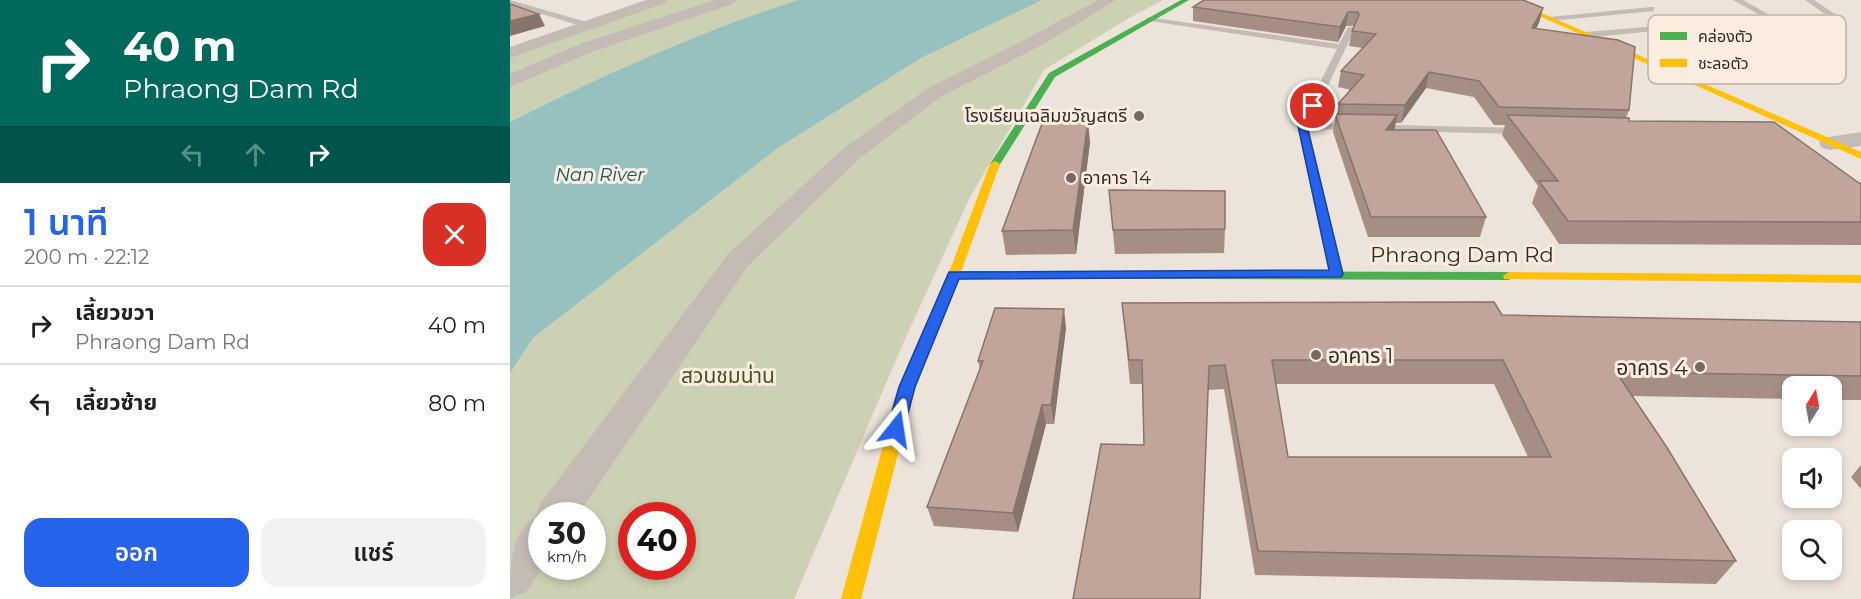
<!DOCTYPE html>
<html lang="th">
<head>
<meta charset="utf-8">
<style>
  body { margin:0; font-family:Montserrat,"Noto Sans Thai",sans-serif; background:#f2f2f2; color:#202124; height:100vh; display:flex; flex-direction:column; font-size:22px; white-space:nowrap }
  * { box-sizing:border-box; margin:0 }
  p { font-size:20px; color:#757577 }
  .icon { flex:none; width:33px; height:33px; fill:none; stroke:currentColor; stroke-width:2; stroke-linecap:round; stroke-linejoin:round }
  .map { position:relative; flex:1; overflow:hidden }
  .panel { display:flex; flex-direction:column; background:#fff; width:510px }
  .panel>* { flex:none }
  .banner { background:#00695c; color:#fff; overflow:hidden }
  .needle { width:39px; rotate:11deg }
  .tools { position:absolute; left:1272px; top:376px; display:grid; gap:12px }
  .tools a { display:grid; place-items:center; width:60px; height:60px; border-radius:12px; background:#fff; box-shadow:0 3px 9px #0003; font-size:30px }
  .speed { position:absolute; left:18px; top:502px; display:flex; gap:12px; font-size:30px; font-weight:700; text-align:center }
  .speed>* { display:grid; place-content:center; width:78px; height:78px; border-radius:50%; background:#fff; box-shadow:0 3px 9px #0003; line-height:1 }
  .speed small { font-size:15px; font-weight:400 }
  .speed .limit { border:9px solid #d22; background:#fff; color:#111 }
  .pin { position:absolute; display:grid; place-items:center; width:51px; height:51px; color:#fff; margin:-26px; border:3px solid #fff; border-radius:50%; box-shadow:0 2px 6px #0007 }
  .me { position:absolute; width:66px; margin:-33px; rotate:15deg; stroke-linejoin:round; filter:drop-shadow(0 0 4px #0008) }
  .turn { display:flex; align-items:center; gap:21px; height:126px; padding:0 24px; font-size:27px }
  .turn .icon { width:78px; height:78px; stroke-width:2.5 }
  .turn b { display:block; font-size:42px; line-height:51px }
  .lanes { display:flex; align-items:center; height:57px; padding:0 24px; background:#0003; justify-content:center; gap:30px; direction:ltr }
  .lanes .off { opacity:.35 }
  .round { display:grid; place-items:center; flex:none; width:63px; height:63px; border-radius:18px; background:#f2f2f2 }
  .headline { display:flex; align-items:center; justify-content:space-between; height:102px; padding:0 24px }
  h1 { font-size:36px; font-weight:600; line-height:45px; color:#2563eb }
  .action { display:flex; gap:12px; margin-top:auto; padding:12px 24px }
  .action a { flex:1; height:69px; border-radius:18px; background:#2563eb; color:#fff; font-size:24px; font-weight:600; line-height:69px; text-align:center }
  .action a+a { background:#f2f2f2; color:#202124 }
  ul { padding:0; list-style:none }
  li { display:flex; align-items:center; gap:18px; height:78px; padding:0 24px; border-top:2px solid #e0e0e0 }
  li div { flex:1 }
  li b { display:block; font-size:22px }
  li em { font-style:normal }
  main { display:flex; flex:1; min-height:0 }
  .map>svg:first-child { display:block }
  .green { fill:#cdd1b3; fill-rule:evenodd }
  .water { fill:#96c1be }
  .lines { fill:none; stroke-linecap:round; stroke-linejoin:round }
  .lane { fill:#c4bbb4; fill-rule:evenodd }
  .street { fill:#c4bbb4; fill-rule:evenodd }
  .fast { fill:#4caf50; fill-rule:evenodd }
  .slow { fill:#ffc107; fill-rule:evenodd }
  .wall { fill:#a68e85; fill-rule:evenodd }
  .shaded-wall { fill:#87746c }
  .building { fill:#c1a59b; stroke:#87746c; stroke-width:1.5; fill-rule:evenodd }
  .route { fill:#2563eb; stroke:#184099; stroke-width:1.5 }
  .poi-dot { fill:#746964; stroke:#faede0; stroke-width:2 }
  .labels { text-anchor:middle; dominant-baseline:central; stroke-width:6; stroke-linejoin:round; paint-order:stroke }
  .far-poi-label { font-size:18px; fill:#342824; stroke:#faede0; text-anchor:end }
  .far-water-label { font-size:18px; font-style:italic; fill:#165759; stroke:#faede0 }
  .street-label { font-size:21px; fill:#342824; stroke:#faede0 }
  .poi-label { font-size:21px; fill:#342824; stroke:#faede0; text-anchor:start }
  .park-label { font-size:21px; fill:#455425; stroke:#faede0 }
  .key { fill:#faede0; stroke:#bfb2a8; stroke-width:1.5 }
  .key-label { font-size:16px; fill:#342824 }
</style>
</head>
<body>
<main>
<section class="panel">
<div class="banner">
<div class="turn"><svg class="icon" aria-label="right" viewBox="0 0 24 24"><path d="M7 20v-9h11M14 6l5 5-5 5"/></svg><div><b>40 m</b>Phraong Dam Rd</div></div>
<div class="lanes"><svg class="icon off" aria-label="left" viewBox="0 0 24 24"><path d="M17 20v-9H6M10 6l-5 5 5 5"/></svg><svg class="icon off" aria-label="ahead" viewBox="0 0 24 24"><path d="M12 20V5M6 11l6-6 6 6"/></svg><svg class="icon" aria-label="right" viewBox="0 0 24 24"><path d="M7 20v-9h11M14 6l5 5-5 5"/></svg></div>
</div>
<div class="headline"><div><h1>1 นาที</h1><p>200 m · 22:12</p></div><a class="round" style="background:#d93025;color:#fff"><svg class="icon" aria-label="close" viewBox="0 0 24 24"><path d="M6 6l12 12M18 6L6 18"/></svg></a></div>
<ul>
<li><svg class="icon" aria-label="right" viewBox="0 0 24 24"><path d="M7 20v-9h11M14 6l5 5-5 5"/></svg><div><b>เลี้ยวขวา</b><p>Phraong Dam Rd</p></div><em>40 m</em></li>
<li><svg class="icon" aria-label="left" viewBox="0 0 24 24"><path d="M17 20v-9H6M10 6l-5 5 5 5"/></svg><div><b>เลี้ยวซ้าย</b></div><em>80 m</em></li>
</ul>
<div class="action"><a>ออก</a><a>แชร์</a></div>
</section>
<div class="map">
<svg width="1351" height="599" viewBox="0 0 1351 599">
  <rect width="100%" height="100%" fill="#ece3db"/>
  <g class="green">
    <path d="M152,0H288C188,32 94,75 0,122V53Z"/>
    <path d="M532,0H653L619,18L534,70L459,199L392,346L284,599H0V373L23,338L268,148L411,58ZM32,516H82V567H32ZM122,516H172V567H122Z"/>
  </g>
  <path class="water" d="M288,0H532L411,58L268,148L23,338L0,373V122C94,75 188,32 288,0Z"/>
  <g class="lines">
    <g class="lane">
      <polygon points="0,0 80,23 81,25 74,27 0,4"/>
      <polygon points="1223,0 1233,0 1285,29 1278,31"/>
      <polygon points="1295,0 1304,0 1329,17 1322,19"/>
      <polygon points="1141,7 1144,7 1144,11 1040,21 1036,19 1040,17"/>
      <polygon points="637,17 829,44 838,27 844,27 845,29 800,123 1011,128 1016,131 1011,134 799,129 833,274 826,278 821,277 788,126 827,49 640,21 636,19"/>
      <polygon points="1171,24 1175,26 1174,28 1075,38 1071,35 1075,32"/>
    </g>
    <g class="street">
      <polygon points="136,0 157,0 155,3 0,58 0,47"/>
      <polygon points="205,0 227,0 225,3 82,52 0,87 0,74 70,44"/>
      <path d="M588,0H606L534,44L432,96L350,158L238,266L67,516H32L33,567L16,592L0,598C0,571 0,530 25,518L30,504L218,254L334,148L418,88L522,36Z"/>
      <polygon points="1351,132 1351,146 1320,150 1312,148 1309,143 1312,138"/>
    </g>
    <g class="fast">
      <polygon points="671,0 679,0 545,77 489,166 481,166 480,164 539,73"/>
      <polygon points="444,271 999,272 1005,276 999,280 439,278 438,275"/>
    </g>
    <g class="slow">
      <polygon points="993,0 1002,0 1351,152 1351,159"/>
      <polygon points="485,161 490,164 450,275 405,387 351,599 331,599 389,387 438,275 480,164"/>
      <polygon points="999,272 1351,275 1351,283 994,279 993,276"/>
    </g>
  </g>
  <g class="wall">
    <polygon points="683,7 1033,8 1029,23 1026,28 1119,110 1116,118 1119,121 1351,183 1351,245 1049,244 1022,203 1028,186 992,135 995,125 984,125 964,97 916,88 891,123 886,123 884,130 976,217 970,237 858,237 823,132 828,104 841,90 828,87 831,71 853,48 839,46 842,31 844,26 836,26 828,42 683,21"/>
    <polygon points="580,142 566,254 496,255 492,231"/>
    <polygon points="599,190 715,229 714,253 605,254"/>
    <path d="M612,303L992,315L1351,322V400H1322V387H1282V399L1123,396L1226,561L1206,584L745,575L714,389L698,390L634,445L632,384H620ZM766,384H984L1018,457H778Z"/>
    <polygon points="556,328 544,424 536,424 508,532 424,526 417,507 470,369 468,361"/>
    <polygon points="1351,465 1351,489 1341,477"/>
  </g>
  <g class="shaded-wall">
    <polygon points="1033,8 1029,23 1018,43 1022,28"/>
    <polygon points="838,12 836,26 828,42 830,27"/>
    <polygon points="29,14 35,26 0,36 0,21"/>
    <polygon points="919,72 916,88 891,123 895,105"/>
    <polygon points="887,115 884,133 876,130"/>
    <polygon points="578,121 580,142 566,254 563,230"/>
    <polygon points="554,309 556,328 544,424 541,405"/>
    <polygon points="532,405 536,424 508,532 503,513"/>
  </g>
  <g class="building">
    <polygon points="694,0 1013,0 1033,8 1022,28 1108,40 1125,47 1119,110 989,107 969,81 919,72 895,105 828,104 854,75 831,71 866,34 842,31 849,15 848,12 838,12 830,27 683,7"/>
    <polygon points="0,4 29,14 0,21"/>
    <polygon points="825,114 887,115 876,130 926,130 976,217 861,217"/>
    <polygon points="997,115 1119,118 1119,121 1264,122 1349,183 1351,183 1351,222 1058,221 1029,181 1048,181"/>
    <polygon points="533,121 578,121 563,230 492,231"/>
    <polygon points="599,190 715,191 715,229 603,230"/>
    <path d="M984,302L992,315L1351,322V376L1106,372L1156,446L1226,561L748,551L715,365L699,366L690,599H563L591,444L634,445L632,360H619L612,303ZM762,360H993L1041,457H778Z"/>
    <polygon points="485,308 554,309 541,405 532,405 503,513 417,507 473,361 468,361"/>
  </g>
  <polygon class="route" points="803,103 808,106 797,126 833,274 831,277 449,279 405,387 394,429 391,434 386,436 380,434 377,429 389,387 439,272 819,270 788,126 799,106"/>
  <g class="poi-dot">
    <circle cx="629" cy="116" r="6"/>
    <circle cx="561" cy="178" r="6"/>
    <circle cx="806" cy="355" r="6"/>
    <circle cx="1190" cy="367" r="6"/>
  </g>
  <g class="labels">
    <g class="far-poi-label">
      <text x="617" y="116">โรงเรียนเฉลิมขวัญสตรี</text>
      <text x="573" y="178" text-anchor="start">อาคาร 14</text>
    </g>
    <g class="far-water-label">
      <text x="90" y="175">Nan River</text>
    </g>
    <g class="street-label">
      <text x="952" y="254">Phraong Dam Rd</text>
    </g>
    <g class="poi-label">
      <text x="818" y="355">อาคาร 1</text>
      <text x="1178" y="367" text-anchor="end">อาคาร 4</text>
    </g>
    <g class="park-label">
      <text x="218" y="375">สวนชมน่าน</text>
    </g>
  </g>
  <rect x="1138" y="15" width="198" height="69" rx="9" class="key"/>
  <rect x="1150" y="32" width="27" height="8" fill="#4caf50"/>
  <rect x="1150" y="59" width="27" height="8" fill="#ffc107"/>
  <g class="key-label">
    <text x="1188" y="42">คล่องตัว</text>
    <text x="1188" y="69">ชะลอตัว</text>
  </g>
</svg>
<div class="tools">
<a><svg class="needle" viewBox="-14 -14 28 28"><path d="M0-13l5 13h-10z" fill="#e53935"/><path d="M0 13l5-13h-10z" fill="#757577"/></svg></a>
<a><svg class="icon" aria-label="sound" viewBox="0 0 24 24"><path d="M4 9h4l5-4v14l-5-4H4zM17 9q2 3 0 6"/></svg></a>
<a><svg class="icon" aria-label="search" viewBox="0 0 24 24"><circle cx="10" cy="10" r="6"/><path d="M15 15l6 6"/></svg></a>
</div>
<div class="speed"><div>30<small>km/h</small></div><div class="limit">40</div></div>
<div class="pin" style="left:803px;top:106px;background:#d93025"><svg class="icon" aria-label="arrive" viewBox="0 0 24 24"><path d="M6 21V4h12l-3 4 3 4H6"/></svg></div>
<svg class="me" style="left:386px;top:429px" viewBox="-20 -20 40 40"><path d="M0-17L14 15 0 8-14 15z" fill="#2563eb" stroke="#fff" stroke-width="4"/></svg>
</div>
</main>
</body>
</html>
